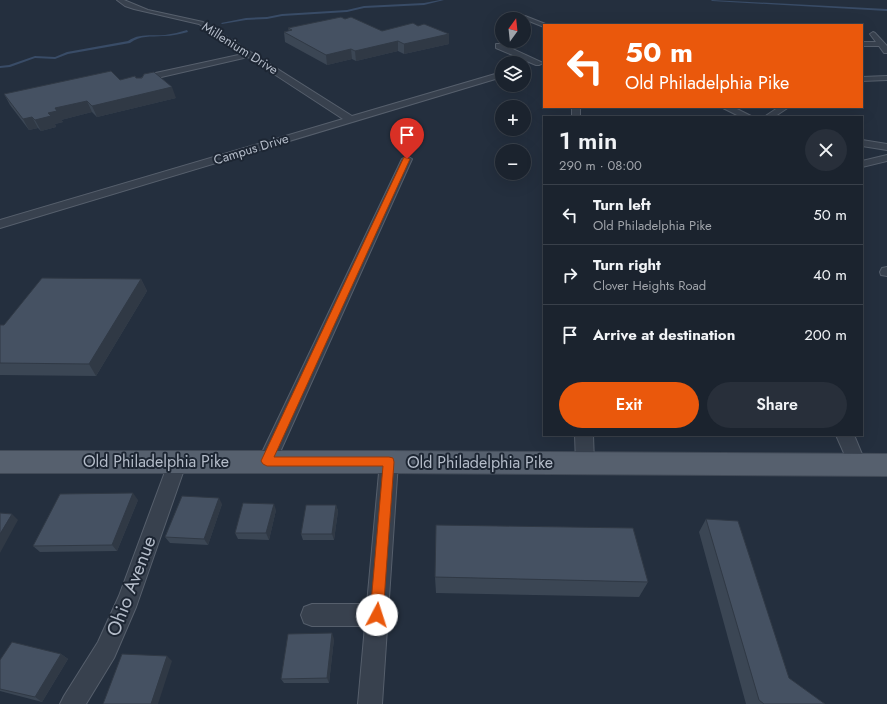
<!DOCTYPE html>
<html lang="en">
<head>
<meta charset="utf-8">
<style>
  body { margin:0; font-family:Jost,sans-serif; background:#282f3a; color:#f1f3f6; height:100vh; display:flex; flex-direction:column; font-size:15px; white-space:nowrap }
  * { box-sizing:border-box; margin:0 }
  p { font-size:13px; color:#a0a4aa }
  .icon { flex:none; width:22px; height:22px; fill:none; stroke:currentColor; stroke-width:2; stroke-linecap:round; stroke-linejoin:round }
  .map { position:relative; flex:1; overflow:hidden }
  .details { position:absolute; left:543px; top:116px; width:320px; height:320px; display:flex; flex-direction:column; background:#1b232e; border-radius:0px; box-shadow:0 4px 16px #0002,0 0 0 1px #39404a }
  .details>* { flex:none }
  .banner { position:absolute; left:543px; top:24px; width:320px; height:84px; border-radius:0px; box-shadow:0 4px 16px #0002,0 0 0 1px #39404a; background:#ea580c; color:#fff; overflow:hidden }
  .needle { width:26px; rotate:15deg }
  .buttons { position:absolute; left:495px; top:12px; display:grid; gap:8px }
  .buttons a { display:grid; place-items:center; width:36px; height:36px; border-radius:50%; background:#1b232e; box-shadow:0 4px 16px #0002,0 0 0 1px #39404a; font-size:20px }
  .pin { position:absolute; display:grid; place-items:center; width:34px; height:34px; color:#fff; margin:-41px -17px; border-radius:50% 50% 50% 0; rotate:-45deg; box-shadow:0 0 4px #0007 }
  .pin .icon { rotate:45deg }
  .me { position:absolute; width:44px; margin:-22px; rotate:5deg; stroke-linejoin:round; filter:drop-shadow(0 0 3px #0008) }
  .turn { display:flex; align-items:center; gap:14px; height:84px; padding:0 16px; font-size:18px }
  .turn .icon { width:52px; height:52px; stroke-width:2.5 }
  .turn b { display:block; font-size:28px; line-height:34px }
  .round { display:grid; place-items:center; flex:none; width:42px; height:42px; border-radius:21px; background:#282f3a }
  .overview { display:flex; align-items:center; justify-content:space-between; height:68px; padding:0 16px }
  h1 { font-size:24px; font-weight:600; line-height:30px }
  .primary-button { display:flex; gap:8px; margin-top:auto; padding:8px 16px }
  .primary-button a { flex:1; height:46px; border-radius:24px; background:#ea580c; color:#fff; font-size:16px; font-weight:600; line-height:46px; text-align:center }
  .primary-button a+a { background:#282f3a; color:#f1f3f6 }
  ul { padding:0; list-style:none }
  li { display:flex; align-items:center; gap:12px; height:60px; padding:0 16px; border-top:1px solid #39404a }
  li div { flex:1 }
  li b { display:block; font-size:15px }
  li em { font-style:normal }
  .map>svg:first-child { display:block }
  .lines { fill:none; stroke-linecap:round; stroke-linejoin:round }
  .stream { fill:#394c67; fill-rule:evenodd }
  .minor-casing { stroke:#565f6c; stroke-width:2 }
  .primary-casing { stroke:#414a57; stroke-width:2 }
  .minor { fill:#38414e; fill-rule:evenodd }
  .primary { fill:#56606e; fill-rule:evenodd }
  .wall { fill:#3b4654 }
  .shaded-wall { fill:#303945 }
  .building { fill:#455162; stroke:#303945 }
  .route { fill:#ea580c; stroke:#983908 }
  .labels { text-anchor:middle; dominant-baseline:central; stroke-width:4; stroke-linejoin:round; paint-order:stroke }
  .far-street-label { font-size:13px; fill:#b4bcc9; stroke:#1d2633 }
  .street-label { font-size:16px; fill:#b4bcc9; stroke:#1d2633 }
  .near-street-label { font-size:19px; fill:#b4bcc9; stroke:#1d2633 }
</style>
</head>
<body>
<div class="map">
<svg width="887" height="704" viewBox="0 0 887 704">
  <rect width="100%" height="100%" fill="#242f3e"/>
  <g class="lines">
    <g class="stream">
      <polygon points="440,0 444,0 424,5 364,8 347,12 282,16 267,19 246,20 222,24 221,23 246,18 267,17 282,14 347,10 364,6 424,3"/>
      <polygon points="711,0 887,9 887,11 712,1"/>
      <path d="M187,30L188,32C180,34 172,36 163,36C151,37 140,35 130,43L68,54L55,59L35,58L10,67L0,68V66L9,65L35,56L55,57L67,52L128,41C139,33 152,36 165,35C173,34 180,32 187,30Z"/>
    </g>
    <g class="minor-casing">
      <g id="minor">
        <polygon points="117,0 124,0 148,10 203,22 352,116 502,72 502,77 0,228 0,220 343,119 248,57 157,78 146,83 146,87 140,87 138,82 139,80 151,74 243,54 199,24 134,9 125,6"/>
        <polygon points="514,15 525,16 548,25 544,25 544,27 524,19 512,18 511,17"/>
        <polygon points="873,32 875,33 887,46 887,53 884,53 879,46 862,46 862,42 876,42 870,34"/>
        <polygon points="496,44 502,44 543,63 539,65 536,65 496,48"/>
        <polygon points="887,76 887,80 862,81 862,77"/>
        <rect x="572" y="107" width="8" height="10"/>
        <polygon points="721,107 733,107 753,117 741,117"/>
        <polygon points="779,107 789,107 774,117 764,117"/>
        <polygon points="862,140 887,144 887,150 862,146"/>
        <polygon points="887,155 887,161 862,167 862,161"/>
        <polygon points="407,156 412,159 276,461 273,466 267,468 261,466 258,461 402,159"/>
        <polygon points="887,267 887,276 881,275 880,272 882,268"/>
        <polygon points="575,435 593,435 594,463 591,468 585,471 579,468 576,463"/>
        <polygon points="836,435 854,435 866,464 863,469 857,472 851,469"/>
        <polygon points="178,454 184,456 187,461 136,607 114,658 86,704 60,704 64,696 98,642 119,596 169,461 172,456"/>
        <polygon points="389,455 395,457 398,462 382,704 358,704 365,626 312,626 304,623 301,615 304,607 312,604 367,604 380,462 383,457"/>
      </g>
    </g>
    <g class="primary-casing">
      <polygon id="primary" points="0,451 389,451 887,454 887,476 389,473 0,473"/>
    </g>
    <use href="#minor" class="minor"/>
    <use href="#primary" class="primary"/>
  </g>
  <g class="wall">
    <polygon points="345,19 382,31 418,26 449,34 449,44 404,54 398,51 356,61 352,59 327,65 285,42 284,32 289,31 288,28"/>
    <polygon points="136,78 176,98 97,117 92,112 61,120 63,122 55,124 56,127 41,131 38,128 29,130 10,105 4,94"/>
    <polygon points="141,279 147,291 96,376 0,375 0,325 4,325"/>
    <polygon points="138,500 117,551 40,552 33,546"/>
    <polygon points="222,504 208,545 170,543 165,537"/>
    <polygon points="336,505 338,511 334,540 303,540 301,534"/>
    <polygon points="276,510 269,540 238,539 235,533"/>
    <polygon points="706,519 789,678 825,704 746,704 699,532"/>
    <polygon points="435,577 648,582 639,597 436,593"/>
    <polygon points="334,639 329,683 284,683 281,679"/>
    <polygon points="61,654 68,659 42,702 0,691 0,660"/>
  </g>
  <g class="shaded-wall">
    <polygon points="449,34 449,44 404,54 404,44"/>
    <polygon points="398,41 398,51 356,61 355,51"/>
    <polygon points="351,49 352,59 327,65 326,55"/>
    <polygon points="172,87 176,98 97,117 92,106"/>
    <polygon points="87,101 92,112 61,120 63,122 55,124 56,127 41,131 35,120 48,113 55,108"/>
    <polygon points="32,117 38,128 29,130 23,119"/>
    <polygon points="141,279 147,291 96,376 89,364"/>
    <polygon points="133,493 138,500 117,551 112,545"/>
    <polygon points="219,498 222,504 208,545 204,539"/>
    <polygon points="274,504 276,510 269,540 266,533"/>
    <polygon points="336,505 338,511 334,540 332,534"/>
    <polygon points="12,514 18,520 0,553 0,534"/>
    <polygon points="332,633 334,639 329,683 327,678"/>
    <polygon points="61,654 68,659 42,702 35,697"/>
    <polygon points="167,656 172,661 158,704 151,704"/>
  </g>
  <g class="building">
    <polygon points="341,17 345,19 351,17 382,31 413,23 418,26 424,24 449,34 404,44 398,41 355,51 351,49 326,55 284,32 292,30 288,28"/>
    <polygon points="111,71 120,80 135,76 136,78 142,78 144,74 154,72 172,87 92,106 87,101 55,108 57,111 48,113 51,116 35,120 32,117 23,119 4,94"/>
    <polygon points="42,278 141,279 89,364 0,363 0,325 4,325"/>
    <polygon points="133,493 112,545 33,546 60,494"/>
    <polygon points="182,496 219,498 204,539 165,537"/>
    <polygon points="243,503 274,504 266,533 235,533"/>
    <polygon points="306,505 336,505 332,534 301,534"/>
    <polygon points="0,513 12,514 0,534"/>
    <polygon points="706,519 738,521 789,678 825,704 764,704 759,700"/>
    <polygon points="436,525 633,528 648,582 435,577"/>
    <polygon points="332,633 327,678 281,679 288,634"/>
    <polygon points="12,642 61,654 35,697 0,689 0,660"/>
    <polygon points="122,654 167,656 151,704 103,704"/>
  </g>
  <polygon class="route" points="404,157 410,159 274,457 389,457 393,458 394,462 383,615 381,620 377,622 372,620 370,615 383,466 267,466 263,464 261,461"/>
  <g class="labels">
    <g class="far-street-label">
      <text transform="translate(240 48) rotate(32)">Millenium Drive</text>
      <text transform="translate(251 149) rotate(-17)">Campus Drive</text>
    </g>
    <g class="street-label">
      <text x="156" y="461">Old Philadelphia Pike</text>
      <text x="480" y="462">Old Philadelphia Pike</text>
    </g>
    <g class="near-street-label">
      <text transform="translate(131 586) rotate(-69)">Ohio Avenue</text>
    </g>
  </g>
</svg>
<div class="buttons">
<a><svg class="needle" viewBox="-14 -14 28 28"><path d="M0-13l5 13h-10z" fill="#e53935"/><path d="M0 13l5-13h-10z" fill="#a0a4aa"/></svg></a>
<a><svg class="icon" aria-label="layers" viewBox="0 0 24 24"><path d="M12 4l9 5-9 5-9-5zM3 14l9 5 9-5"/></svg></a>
<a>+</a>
<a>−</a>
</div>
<div class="pin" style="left:407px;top:159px;background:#d93025"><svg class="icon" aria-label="arrive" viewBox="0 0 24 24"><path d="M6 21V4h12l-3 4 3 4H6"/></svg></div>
<svg class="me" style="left:377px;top:615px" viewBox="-20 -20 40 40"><circle r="19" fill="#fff"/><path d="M0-13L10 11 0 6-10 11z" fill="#ea580c"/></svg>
<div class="banner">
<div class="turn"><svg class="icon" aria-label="left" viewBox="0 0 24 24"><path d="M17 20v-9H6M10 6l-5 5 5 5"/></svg><div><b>50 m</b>Old Philadelphia Pike</div></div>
</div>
<section class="details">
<div class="overview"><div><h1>1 min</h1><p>290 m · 08:00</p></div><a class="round"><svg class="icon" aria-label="close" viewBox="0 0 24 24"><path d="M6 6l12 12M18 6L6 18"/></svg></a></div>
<ul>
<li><svg class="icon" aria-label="left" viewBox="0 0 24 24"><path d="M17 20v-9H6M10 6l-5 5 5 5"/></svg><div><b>Turn left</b><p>Old Philadelphia Pike</p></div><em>50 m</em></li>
<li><svg class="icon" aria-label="right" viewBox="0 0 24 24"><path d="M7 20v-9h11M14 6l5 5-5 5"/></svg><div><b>Turn right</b><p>Clover Heights Road</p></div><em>40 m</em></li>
<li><svg class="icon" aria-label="arrive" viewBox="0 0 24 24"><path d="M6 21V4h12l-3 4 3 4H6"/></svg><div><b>Arrive at destination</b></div><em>200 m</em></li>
</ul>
<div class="primary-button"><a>Exit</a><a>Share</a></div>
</section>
</div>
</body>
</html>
